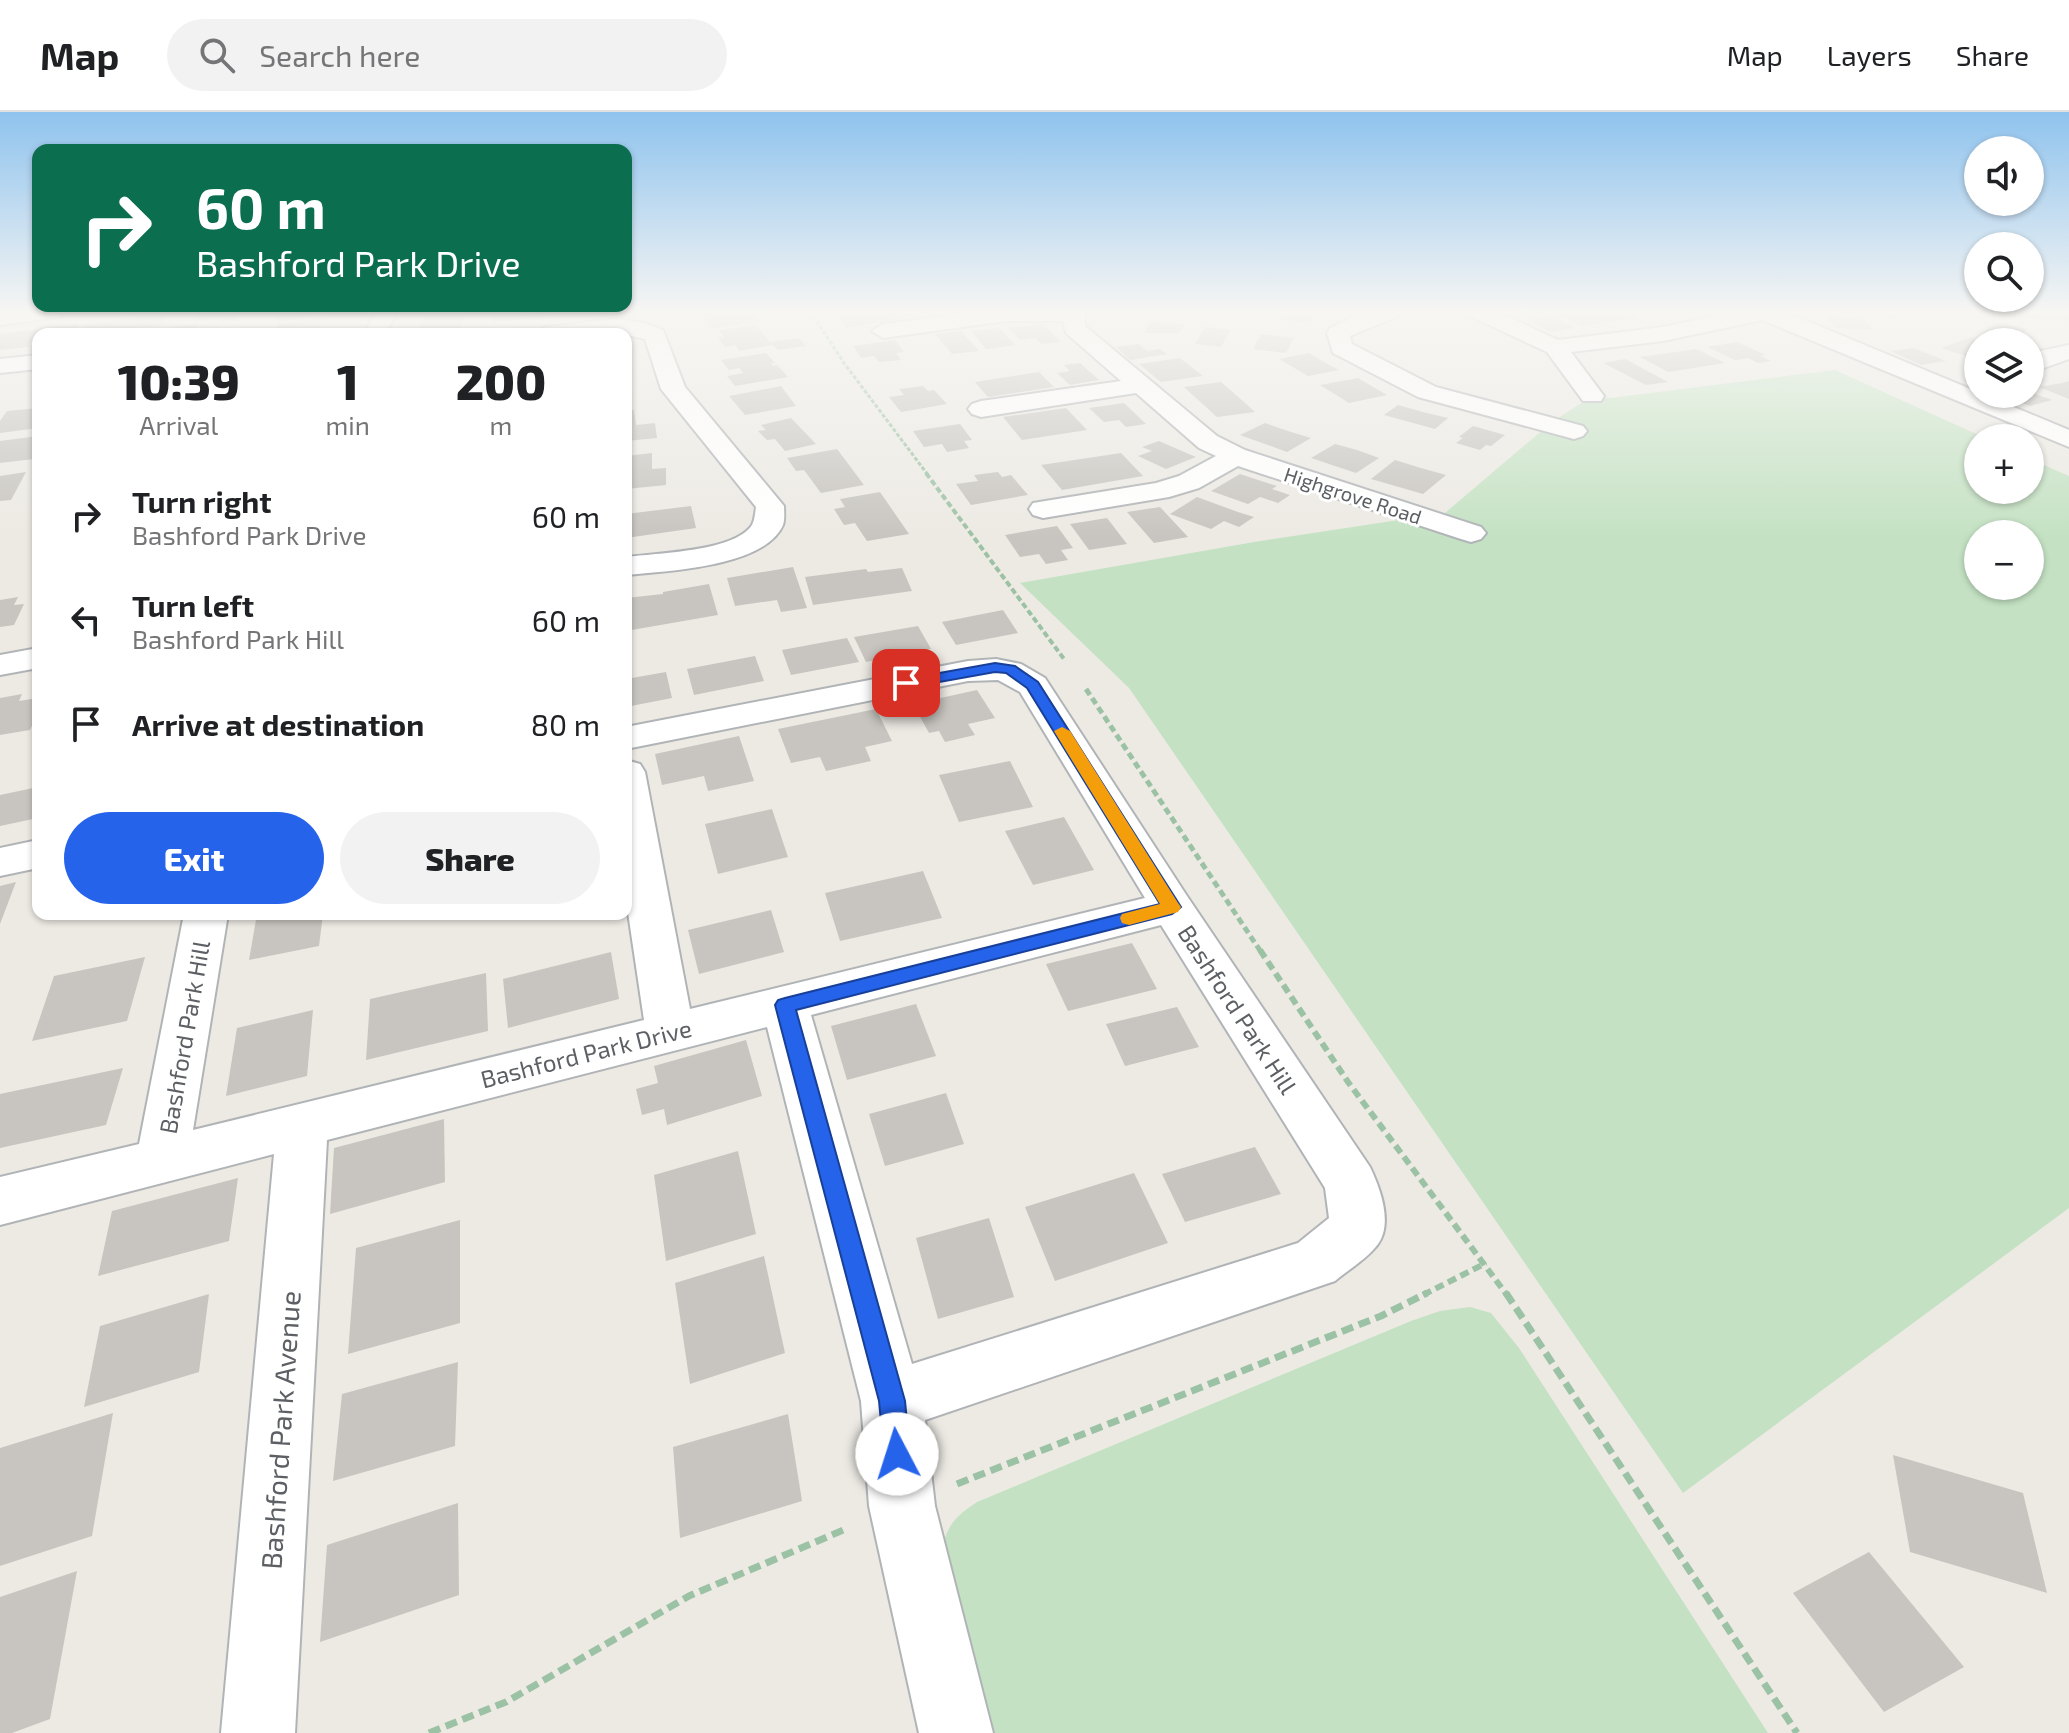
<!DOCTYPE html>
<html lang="en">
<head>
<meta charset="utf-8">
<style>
  body { margin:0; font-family:"Exo 2",sans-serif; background:#f2f2f2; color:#202124; height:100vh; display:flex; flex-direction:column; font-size:30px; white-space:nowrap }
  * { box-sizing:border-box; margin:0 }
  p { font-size:26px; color:#757577 }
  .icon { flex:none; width:44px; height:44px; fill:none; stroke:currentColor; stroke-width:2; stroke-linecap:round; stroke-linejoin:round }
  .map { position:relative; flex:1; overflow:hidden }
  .details { position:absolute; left:32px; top:216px; width:600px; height:592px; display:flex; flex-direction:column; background:#fff; border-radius:16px; box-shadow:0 2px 6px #0004 }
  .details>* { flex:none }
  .top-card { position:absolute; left:32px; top:32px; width:600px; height:168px; border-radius:16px; box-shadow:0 2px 6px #0004; background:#0b6e4f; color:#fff; overflow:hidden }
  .controls { position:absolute; left:1964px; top:24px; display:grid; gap:16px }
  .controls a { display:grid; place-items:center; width:80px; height:80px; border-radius:50%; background:#fff; box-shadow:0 2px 6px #0004; font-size:40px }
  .pin { position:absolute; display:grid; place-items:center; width:68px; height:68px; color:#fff; margin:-34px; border-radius:16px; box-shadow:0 4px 12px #0006 }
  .me { position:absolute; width:88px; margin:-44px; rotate:355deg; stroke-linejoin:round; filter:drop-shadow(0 0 6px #0008) }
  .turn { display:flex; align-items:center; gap:28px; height:168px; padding:0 32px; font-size:36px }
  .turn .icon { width:104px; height:104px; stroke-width:2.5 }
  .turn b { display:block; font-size:56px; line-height:68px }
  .eta { display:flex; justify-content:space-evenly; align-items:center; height:136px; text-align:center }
  .eta b { font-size:48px; font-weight:800; line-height:56px }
  .primary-button { display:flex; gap:16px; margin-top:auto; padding:16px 32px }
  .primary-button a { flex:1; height:92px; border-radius:48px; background:#2563eb; color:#fff; font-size:32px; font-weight:800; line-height:92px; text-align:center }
  .primary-button a+a { background:#f2f2f2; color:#202124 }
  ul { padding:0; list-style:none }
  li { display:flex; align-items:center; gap:24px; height:104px; padding:0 32px }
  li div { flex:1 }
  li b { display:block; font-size:30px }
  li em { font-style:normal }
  header { display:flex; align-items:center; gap:48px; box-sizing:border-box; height:112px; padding:0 40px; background:#fff; border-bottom:2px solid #e0e0e0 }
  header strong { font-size:38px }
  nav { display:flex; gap:44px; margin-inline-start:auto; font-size:28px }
  .search { width:560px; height:72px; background:#f2f2f2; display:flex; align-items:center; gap:20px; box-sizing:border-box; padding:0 28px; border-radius:44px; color:#757577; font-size:30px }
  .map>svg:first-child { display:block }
  .green { fill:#c4e2c3; fill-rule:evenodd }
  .building { fill:#c8c5c0 }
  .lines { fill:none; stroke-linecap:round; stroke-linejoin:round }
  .minor-casing { stroke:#b1b4b7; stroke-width:4 }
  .path-far4 { stroke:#9cc2a5; stroke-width:3; stroke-dasharray:4 2; stroke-linecap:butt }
  .path-far3 { stroke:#9cc2a5; stroke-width:4; stroke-dasharray:6 3; stroke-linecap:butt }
  .path-far2 { stroke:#9cc2a5; stroke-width:5; stroke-dasharray:7 4; stroke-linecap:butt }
  .path-far1 { stroke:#9cc2a5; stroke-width:6; stroke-dasharray:9 5; stroke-linecap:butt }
  .path { stroke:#9cc2a5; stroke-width:7; stroke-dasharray:12 6; stroke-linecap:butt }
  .minor { fill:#fff; fill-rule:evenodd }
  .route { fill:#2563eb; stroke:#184099; stroke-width:2 }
  .slow { fill:#f59e0b }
  .labels { text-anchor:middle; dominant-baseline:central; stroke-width:6; stroke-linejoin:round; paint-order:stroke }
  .far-street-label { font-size:20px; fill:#5c5f63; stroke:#fff }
  .street-label { font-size:24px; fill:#5c5f63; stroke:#fff }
  .near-street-label { font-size:28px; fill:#5c5f63; stroke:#fff }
</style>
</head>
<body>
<header>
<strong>Map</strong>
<div class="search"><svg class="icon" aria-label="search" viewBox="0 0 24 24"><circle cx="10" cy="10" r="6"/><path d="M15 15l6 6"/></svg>Search here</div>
<nav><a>Map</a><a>Layers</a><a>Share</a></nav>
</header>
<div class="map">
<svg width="2069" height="1621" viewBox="0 0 2069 1621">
  <rect width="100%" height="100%" fill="#edeae4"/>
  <g class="green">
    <path d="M1835,258L1985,326H1978V378H2030V347L2069,364V1096L1683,1381L1129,576L1020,471L1254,430L1445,401L1552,310L1592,284L1610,286ZM1978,422H2030V474H1978Z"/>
    <path d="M1470,1195L1491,1201L1519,1236L1768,1621H991L943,1432C949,1410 959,1402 977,1390L1411,1209L1440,1199Z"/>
  </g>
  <g class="building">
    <polygon points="196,199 260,199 260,201 239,204 236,209 224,211 218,211 218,206 195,210"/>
    <polygon points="467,199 459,219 424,221 427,215 419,216 426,202"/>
    <polygon points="555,199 556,203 492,211 489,200"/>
    <polygon points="699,199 752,199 760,209 712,216"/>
    <polygon points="835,199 904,199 908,205 846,216"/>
    <polygon points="1285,199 1317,199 1311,211 1280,208"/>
    <polygon points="1572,199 1625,199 1638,206 1582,214 1557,202"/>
    <polygon points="1867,199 1913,199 1895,208"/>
    <polygon points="2005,199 2069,199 2069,208 2015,206"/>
    <polygon points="303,200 304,206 277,210 277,203"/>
    <polygon points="166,203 163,213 82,222 86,212"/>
    <polygon points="1552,204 1575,216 1551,220 1528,208"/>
    <polygon points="1826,205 1863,207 1874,218 1836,216"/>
    <polygon points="322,207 316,222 274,222 279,211"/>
    <polygon points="1150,209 1185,213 1179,221 1144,221"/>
    <polygon points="1996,210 2027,217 2014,230 1980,224"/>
    <polygon points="79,212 76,220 38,222 38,229 30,230 28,235 0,238 0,222"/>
    <polygon points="198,212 197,221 171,222 172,215"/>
    <polygon points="1043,212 1061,230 1041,232 1035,226 1020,228 1008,216"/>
    <polygon points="756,213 770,230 799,226 806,234 778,238 773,233 739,239 735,233 725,235 718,226 724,225 719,218"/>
    <polygon points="1205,215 1231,218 1221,235 1195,232"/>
    <polygon points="999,216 1015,233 986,237 971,219"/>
    <polygon points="961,219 979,239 952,242 935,222"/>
    <polygon points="1261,222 1294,226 1286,241 1253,237"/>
    <polygon points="1971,225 1984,229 1978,230 1978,248 1941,236"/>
    <polygon points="895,228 904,240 896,241 901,248 879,250 874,244 861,246 853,234"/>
    <polygon points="1737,230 1766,243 1760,244 1771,249 1758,251 1748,246 1735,248 1707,235"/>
    <polygon points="1139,232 1147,239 1160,237 1167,242 1130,248 1116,235"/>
    <polygon points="1914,236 1946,249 1921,253 1890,239"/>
    <polygon points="1696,237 1725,251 1668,260 1640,245"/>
    <polygon points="766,241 775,251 771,251 773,254 777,253 788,265 735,274 727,264 743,261 739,256 729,258 721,248"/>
    <polygon points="1309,241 1324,250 1339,258 1308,264 1279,247"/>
    <polygon points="1180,246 1203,264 1161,270 1139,252"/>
    <polygon points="1625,247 1668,270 1646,273 1603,251"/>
    <polygon points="1080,251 1099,268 1070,273 1057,261 1070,259 1064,253"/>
    <polygon points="1039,260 1054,275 988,285 975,270"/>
    <polygon points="1358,266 1387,283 1349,291 1320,273"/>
    <polygon points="2069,269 2069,287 2039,275 2062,271"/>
    <polygon points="1221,270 1244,290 1255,300 1217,305 1184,275"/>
    <polygon points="781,274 796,294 745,303 729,284"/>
    <polygon points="923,274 928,279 934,278 947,292 901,300 889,285 904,283 899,277"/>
    <polygon points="2030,280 2052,288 2030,294 2000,282"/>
    <polygon points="1124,291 1146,312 1126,315 1119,308 1104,310 1089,296"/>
    <polygon points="1398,293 1423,300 1448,306 1435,317 1384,303"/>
    <polygon points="38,296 38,316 0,321 0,309 7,299"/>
    <polygon points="1066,296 1087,318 1022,328 1003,305"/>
    <polygon points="634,298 636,313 655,311 657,326 626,329 626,299"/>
    <polygon points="791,306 816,332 785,339 775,327 767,328 758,319 766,318 761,313"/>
    <polygon points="1265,311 1288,319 1311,326 1287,340 1240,323"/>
    <polygon points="960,312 972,328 964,329 969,336 947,340 942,332 924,335 913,319"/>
    <polygon points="1473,314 1505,323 1491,334 1486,333 1480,338 1456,331 1463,326 1459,325"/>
    <polygon points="38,324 38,339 34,347 0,351 0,329"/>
    <polygon points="1159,329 1168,333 1196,345 1166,357 1138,344 1152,339 1142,335"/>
    <polygon points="1335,332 1357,338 1379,346 1356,361 1311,346"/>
    <polygon points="837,337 864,373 821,381 804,358 796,359 787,346"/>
    <polygon points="652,341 652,357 666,356 666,373 626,377 626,344"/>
    <polygon points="1121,341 1143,364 1062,378 1041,353"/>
    <polygon points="1395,348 1421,356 1446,363 1423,382 1371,367"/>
    <polygon points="26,360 11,388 0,389 0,364"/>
    <polygon points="998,360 1002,365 1011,363 1028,383 971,393 956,372 978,369 974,363"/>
    <polygon points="1240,362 1277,374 1272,377 1290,383 1278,391 1260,385 1248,392 1211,379"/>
    <polygon points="880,380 909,422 867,429 855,411 844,413 834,397 845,395 840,387"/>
    <polygon points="1197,385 1238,400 1254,405 1239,415 1224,409 1211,417 1170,402"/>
    <polygon points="691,394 696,416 626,426 626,402"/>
    <polygon points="1160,395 1188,425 1154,431 1127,400"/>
    <polygon points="1107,406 1127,432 1089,438 1070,412"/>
    <polygon points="1057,414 1073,436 1061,438 1068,448 1046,452 1039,442 1020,445 1005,423"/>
    <polygon points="793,455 807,496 781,500 777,488 735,494 727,466"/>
    <polygon points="902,456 912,479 813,493 805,465 866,457 868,460"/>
    <polygon points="709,472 718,503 626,519 626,486 663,482 663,480"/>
    <polygon points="18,485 14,493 24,492 14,513 0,515 0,488"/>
    <polygon points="1003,498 1018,521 956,533 942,510"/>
    <polygon points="918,514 931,537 866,550 854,525"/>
    <polygon points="847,526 859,550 791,563 782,538"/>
    <polygon points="755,544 764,569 694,583 687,557"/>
    <polygon points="666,560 672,586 626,595 626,567"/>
    <polygon points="977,578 995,606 968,612 975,623 945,630 939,619 929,621 913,592"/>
    <polygon points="22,582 19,589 38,586 38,600 30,618 0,623 0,586"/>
    <polygon points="876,597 892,629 865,635 871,649 826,659 820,645 791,651 778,617"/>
    <polygon points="739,624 754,669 708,679 704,664 662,673 655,642"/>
    <polygon points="1010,649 1033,695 959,710 939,663"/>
    <polygon points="38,675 38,706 0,714 0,683"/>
    <polygon points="772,697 788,745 718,762 705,712"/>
    <polygon points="1064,705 1094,758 1033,773 1005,719"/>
    <polygon points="923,759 942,806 840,829 825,781"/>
    <polygon points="16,770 0,812 0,774"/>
    <polygon points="771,798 784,840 699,862 688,818"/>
    <polygon points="257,802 323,802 319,834 249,848"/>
    <polygon points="1132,831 1157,877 1068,899 1046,852"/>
    <polygon points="611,840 619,887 508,916 503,867"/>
    <polygon points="145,845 127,909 32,929 54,864"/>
    <polygon points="486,861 488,919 366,948 370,887"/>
    <polygon points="916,892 936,944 847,968 831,914"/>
    <polygon points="1177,895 1199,935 1125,954 1106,912"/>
    <polygon points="313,898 307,964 226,984 237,916"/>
    <polygon points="746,928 762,984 667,1013 664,997 642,1003 636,977 658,971 654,954"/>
    <polygon points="123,956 106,1013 0,1036 0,982"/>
    <polygon points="946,981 964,1032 885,1054 869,1002"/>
    <polygon points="444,1007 445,1070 330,1102 334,1036"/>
    <polygon points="1255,1035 1281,1082 1185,1110 1162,1062"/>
    <polygon points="738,1039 756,1122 666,1149 654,1063"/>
    <polygon points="1134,1061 1168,1131 1055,1169 1025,1095"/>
    <polygon points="238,1066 229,1129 98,1164 112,1099"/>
    <polygon points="989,1106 1014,1185 938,1207 916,1126"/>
    <polygon points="460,1108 460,1211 348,1242 356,1136"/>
    <polygon points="764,1144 785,1241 690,1272 675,1171"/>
    <polygon points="209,1182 199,1260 84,1295 100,1214"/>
    <polygon points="458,1250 455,1334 333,1369 342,1282"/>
    <polygon points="113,1301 92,1424 0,1454 0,1336"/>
    <polygon points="788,1302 802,1389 680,1426 673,1335"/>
    <polygon points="1893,1343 2023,1381 2047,1481 1910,1440"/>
    <polygon points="458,1391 459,1483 320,1530 327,1433"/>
    <polygon points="1869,1440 1964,1555 1884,1600 1793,1481"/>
    <polygon points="77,1459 50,1607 12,1621 0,1621 0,1485"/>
  </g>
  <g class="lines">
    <g class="minor-casing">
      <g id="minor">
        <polygon points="0,199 69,199 59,205 0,213"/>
        <polygon points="377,199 398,199 385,222 363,222"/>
        <polygon points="984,199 1087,199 1084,204 1085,214 1217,324 1245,338 1481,415 1486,421 1481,427 1471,430 1461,427 1238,354 1199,376 1169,385 1043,406 1033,403 1029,397 1033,391 1156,371 1179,364 1216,344 1199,336 1136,281 981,305 972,302 968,297 972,292 981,289 1121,269 1066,221 1063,209 1006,209 883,226 872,219 883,212"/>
        <polygon points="1365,199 1400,199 1398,204 1350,224 1352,232 1436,275 1583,314 1587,319 1583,324 1574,327 1418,285 1333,241 1327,221 1330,216"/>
        <polygon points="1468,199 1496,199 1558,228 1663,215 1740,199 1783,199 2069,318 2069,335 1762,208 1663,229 1571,240 1604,284 1601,289 1583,289 1547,240 1470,204"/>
        <path d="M618,207L645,211L663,218L685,275L784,394C784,400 785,407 783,413C765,455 666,459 626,463V445C656,441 734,440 752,413C755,407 755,401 756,395L661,277L645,227L618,221L534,222L545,215Z"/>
        <polygon points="2069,233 2069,247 2030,261 2030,244 2040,239"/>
        <polygon points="38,243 38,257 0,261 0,247"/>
        <polygon points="38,536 38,556 0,563 0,543"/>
        <path d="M996,547L1021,552L1045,566L1187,784L1370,1055C1380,1076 1393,1111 1378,1132C1368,1146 1348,1158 1335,1169L925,1308L935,1394L993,1621H919L869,1394L861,1289L767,915L327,1028L295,1621H221L274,1042L0,1113V1065L139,1032L184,802H228L193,1018L644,908L626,787V648L640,652L645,660L690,897L1145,786L1020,580L998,568L968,569L626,637V615L968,549ZM1161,813L1325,1076L1329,1106L1298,1131L912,1252L811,903Z"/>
        <polygon points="38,728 38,756 0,764 0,736"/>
      </g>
    </g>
    <polyline class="path-far4" points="810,199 844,251 928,363"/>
    <polyline class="path-far3" points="926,361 1064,547"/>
    <polyline class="path-far2" points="1086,577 1261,840"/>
    <g class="path-far1">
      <polyline points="1260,838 1348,970 1507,1183"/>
      <polyline points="1423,1183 1486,1151"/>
    </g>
    <g class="path">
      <polyline points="1506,1181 1797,1621"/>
      <polyline points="957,1372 1381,1204 1427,1181"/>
      <polyline points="429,1621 506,1590 689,1484 848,1416"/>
    </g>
    <use href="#minor" class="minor"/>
  </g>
  <linearGradient id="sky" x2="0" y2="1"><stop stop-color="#8fc3ee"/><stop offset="0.47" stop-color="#f7f6f3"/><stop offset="1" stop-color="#f7f6f3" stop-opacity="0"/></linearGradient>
  <rect width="2069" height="426" fill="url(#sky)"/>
  <polygon class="route" points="995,551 1015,554 1038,570 1181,795 1172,802 796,898 905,1289 910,1342 907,1351 897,1355 888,1351 884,1342 879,1289 775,893 778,888 785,886 1160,792 1027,576 1006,561 995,560 906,576 899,571 906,567"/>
  <polygon class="slow" points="1062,615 1070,619 1178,791 1181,795 1178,800 1129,813 1122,811 1120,806 1122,802 1160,792 1054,619"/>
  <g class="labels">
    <g class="far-street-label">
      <text transform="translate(1353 383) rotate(18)">Highgrove Road</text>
    </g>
    <g class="street-label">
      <text transform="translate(1238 897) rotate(57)">Bashford Park Hill</text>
      <text transform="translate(184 925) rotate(-80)">Bashford Park Hill</text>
      <text transform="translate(586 941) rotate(-14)">Bashford Park Drive</text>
    </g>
    <g class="near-street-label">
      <text transform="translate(280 1318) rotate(-86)">Bashford Park Avenue</text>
    </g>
  </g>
</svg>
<div class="controls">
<a><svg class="icon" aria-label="sound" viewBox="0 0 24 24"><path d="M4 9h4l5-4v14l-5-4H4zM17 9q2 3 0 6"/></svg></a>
<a><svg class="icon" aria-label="search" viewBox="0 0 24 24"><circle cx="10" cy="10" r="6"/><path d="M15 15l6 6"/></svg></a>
<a><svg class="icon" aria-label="layers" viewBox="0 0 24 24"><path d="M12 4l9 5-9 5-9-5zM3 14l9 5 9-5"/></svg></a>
<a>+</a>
<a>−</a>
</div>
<div class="pin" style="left:906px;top:571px;background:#d93025"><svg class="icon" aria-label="arrive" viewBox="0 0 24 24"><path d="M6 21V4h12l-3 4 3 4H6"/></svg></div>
<svg class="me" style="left:897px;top:1342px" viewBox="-20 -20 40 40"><circle r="19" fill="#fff"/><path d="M0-13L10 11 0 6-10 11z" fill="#2563eb"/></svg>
<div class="top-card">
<div class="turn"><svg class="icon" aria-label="right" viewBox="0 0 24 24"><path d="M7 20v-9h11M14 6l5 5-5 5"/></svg><div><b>60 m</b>Bashford Park Drive</div></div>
</div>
<section class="details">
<div class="eta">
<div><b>10:39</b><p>Arrival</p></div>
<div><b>1</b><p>min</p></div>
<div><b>200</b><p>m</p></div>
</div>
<ul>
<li><svg class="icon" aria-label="right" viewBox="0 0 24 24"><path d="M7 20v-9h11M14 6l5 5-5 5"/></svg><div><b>Turn right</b><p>Bashford Park Drive</p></div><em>60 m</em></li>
<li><svg class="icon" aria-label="left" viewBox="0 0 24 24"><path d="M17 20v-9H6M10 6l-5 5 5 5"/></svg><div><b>Turn left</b><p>Bashford Park Hill</p></div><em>60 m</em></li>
<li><svg class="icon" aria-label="arrive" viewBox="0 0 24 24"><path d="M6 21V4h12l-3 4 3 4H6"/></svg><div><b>Arrive at destination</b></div><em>80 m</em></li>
</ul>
<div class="primary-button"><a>Exit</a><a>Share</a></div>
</section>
</div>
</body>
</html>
